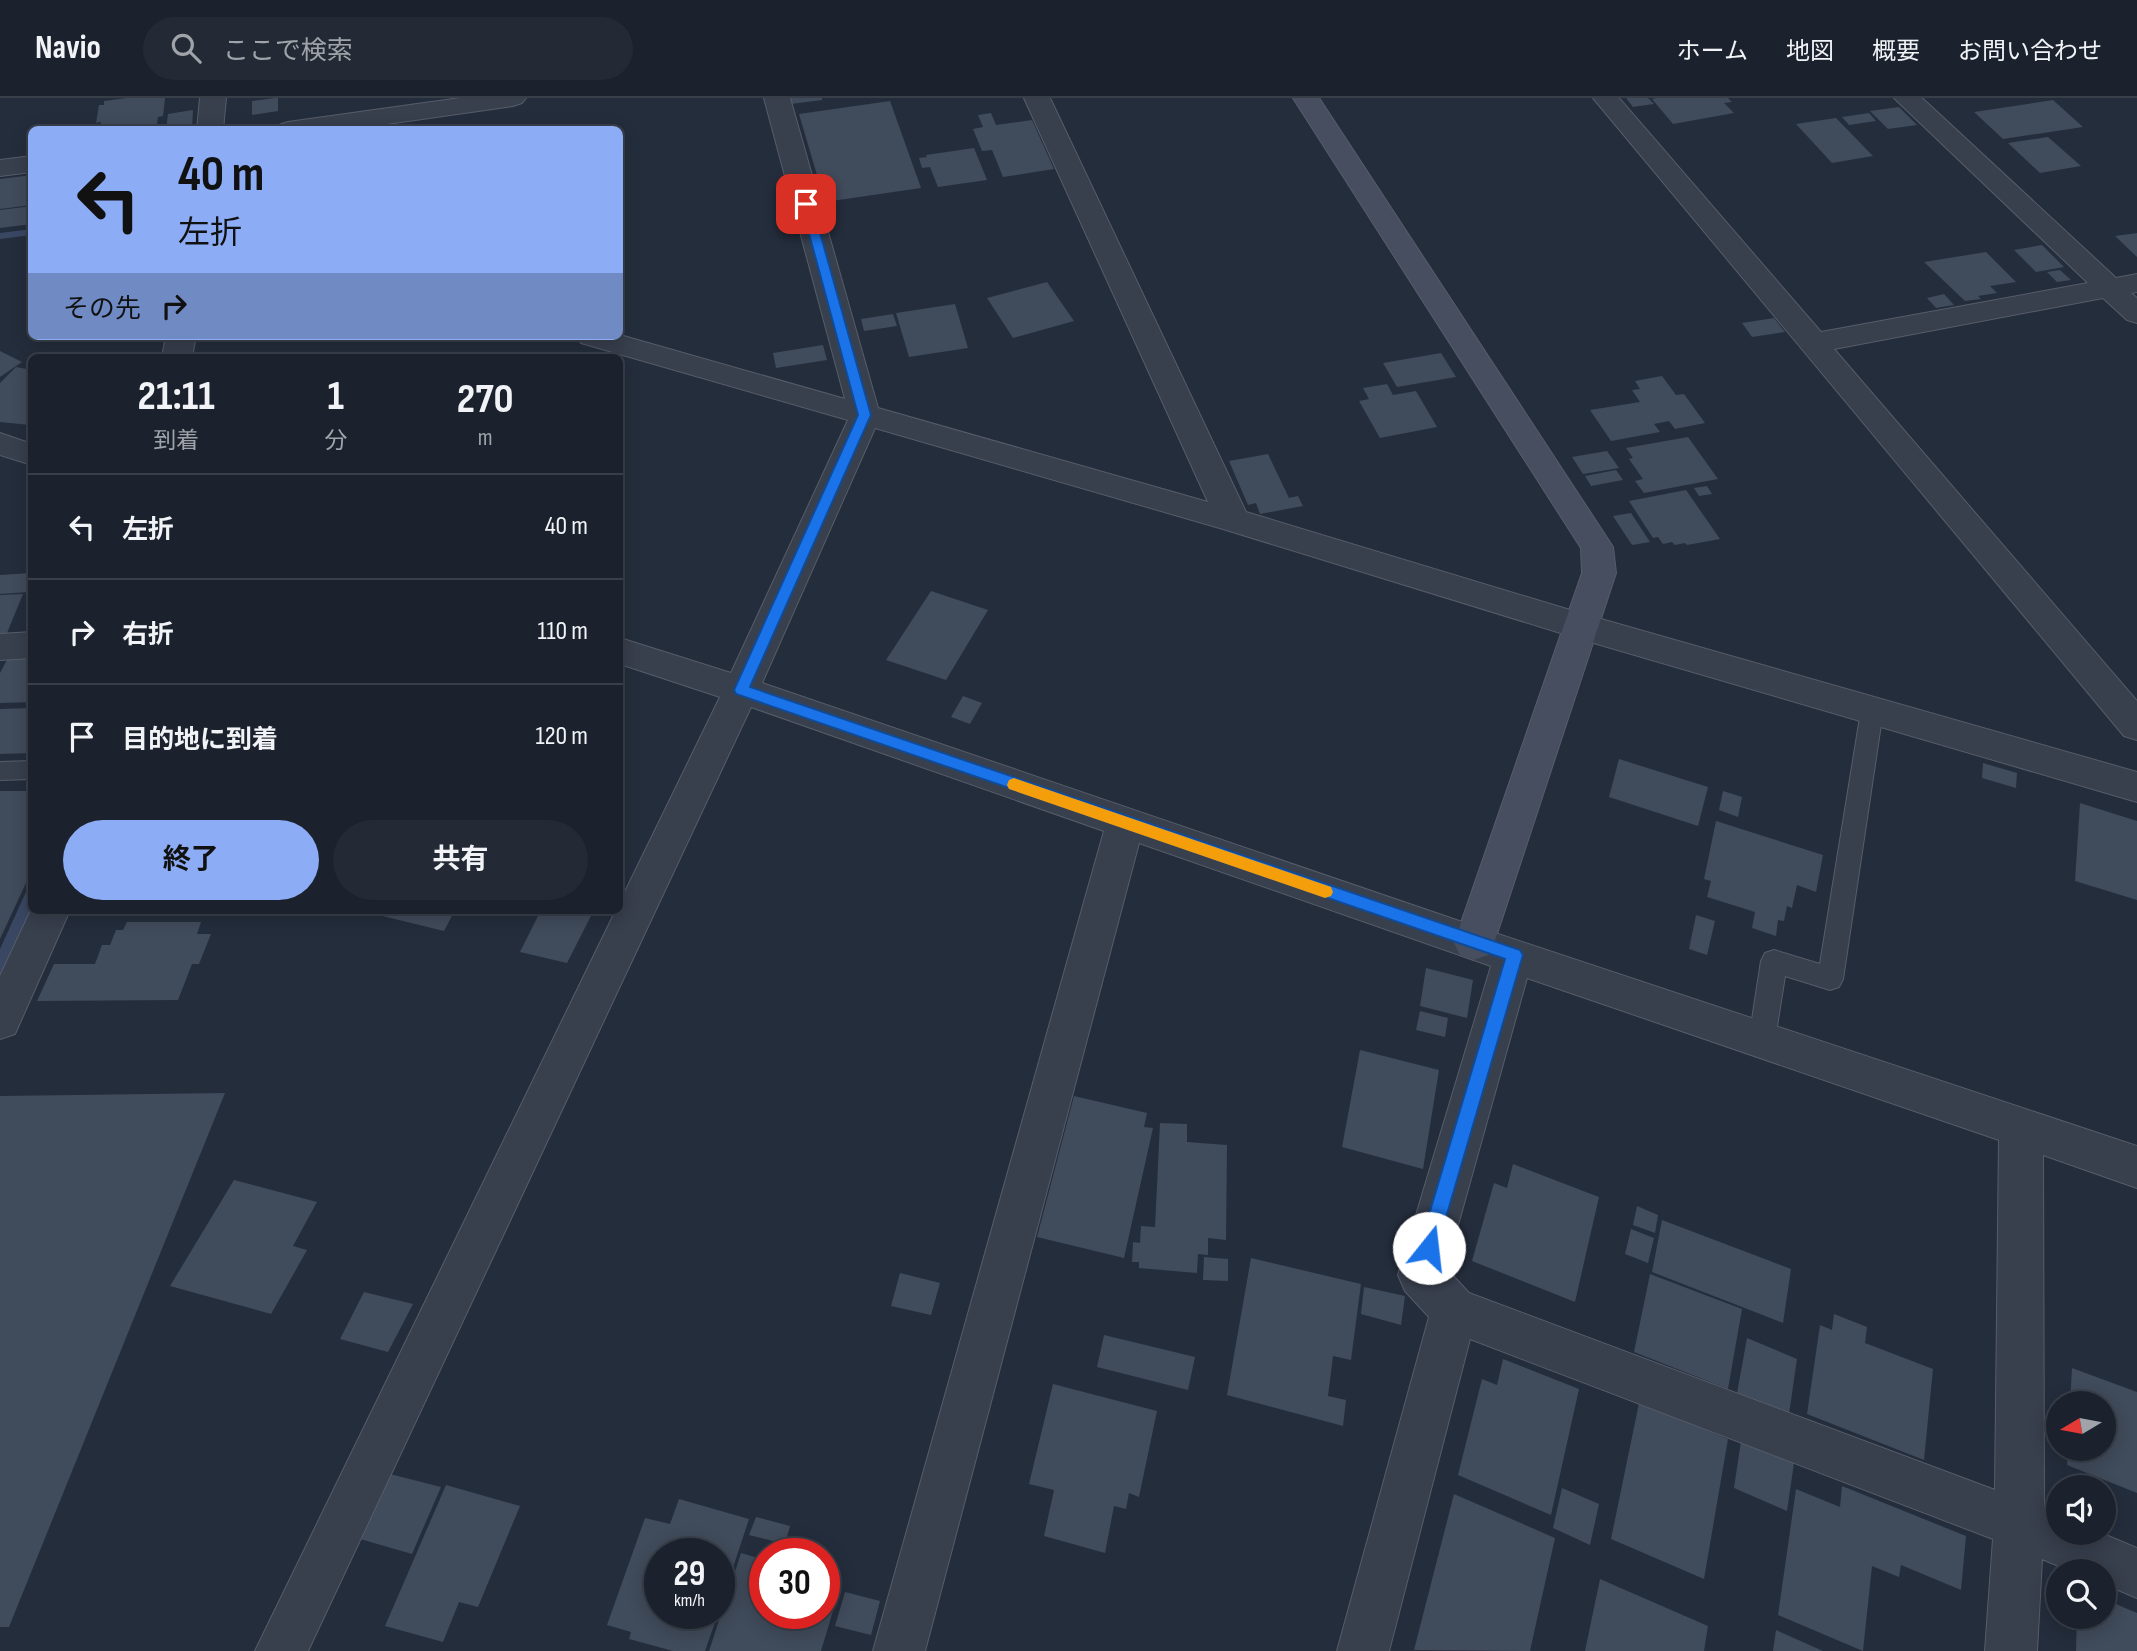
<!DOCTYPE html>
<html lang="ja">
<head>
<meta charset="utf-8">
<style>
  body { margin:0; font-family:"Sofia Sans Condensed","Noto Sans JP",sans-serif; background:#242a35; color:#f1f3f6; height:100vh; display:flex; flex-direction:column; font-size:26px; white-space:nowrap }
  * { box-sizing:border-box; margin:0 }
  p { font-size:23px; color:#a0a4aa }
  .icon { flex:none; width:38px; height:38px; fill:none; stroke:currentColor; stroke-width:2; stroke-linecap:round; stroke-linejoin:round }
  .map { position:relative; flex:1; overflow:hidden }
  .sheet { position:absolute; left:28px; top:256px; width:595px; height:560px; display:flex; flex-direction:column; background:#1b222d; border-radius:10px; box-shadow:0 4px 18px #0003,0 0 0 2px #393f49 }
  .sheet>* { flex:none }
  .guide { position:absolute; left:28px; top:28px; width:595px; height:214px; border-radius:10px; box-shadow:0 4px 18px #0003,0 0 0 2px #393f49; background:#8cadf5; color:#111; overflow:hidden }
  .needle { width:46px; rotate:260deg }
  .tools { position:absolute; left:2046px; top:1293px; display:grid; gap:14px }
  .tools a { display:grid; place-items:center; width:70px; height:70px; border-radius:50%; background:#1b222d; box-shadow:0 4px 18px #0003,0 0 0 2px #393f49; font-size:35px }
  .speed { position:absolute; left:644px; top:1440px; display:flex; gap:14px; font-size:35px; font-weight:700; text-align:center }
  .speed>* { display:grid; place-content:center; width:91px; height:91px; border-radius:50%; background:#1b222d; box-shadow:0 4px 18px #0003,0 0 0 2px #393f49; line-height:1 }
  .speed small { font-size:18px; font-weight:400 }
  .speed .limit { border:10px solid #d22; background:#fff; color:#111 }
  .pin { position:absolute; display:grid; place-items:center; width:60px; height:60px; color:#fff; margin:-30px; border-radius:14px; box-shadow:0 4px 10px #0006 }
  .me { position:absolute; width:77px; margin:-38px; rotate:16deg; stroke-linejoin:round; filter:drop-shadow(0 0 5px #0008) }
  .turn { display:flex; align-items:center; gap:24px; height:147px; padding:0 35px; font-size:32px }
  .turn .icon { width:91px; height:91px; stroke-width:2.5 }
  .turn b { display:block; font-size:49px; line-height:60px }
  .then { display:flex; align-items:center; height:66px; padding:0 35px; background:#0003; gap:14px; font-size:26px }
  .eta { display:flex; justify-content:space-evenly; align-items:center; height:119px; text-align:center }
  .eta b { font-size:42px; font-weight:700; line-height:49px }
  .cta { display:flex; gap:14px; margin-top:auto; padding:14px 35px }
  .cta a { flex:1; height:80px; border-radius:42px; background:#8cadf5; color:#111; font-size:28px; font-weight:700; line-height:80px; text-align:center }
  .cta a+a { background:#242a35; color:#f1f3f6 }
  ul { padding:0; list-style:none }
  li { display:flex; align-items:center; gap:21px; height:105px; padding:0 35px; border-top:2px solid #393f49 }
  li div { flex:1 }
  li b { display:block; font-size:26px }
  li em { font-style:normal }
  header { display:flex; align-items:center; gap:42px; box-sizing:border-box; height:98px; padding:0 35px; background:#1b222d; border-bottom:2px solid #393f49 }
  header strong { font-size:33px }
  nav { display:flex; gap:38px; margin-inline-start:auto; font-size:24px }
  .search { width:490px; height:63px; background:#242a35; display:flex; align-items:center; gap:18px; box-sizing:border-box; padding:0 24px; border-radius:38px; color:#a0a4aa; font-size:26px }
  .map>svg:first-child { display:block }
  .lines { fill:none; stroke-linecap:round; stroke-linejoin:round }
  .stream { fill:#394763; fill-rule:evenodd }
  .building { fill:#404b5b }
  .lane-casing { stroke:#565d6a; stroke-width:2 }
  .street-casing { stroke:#565d6a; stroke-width:2 }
  .secondary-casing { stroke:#565d6a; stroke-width:2 }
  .lane { fill:#383f4d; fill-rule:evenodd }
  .street { fill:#383f4d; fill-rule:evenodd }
  .secondary { fill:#464e5f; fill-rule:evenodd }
  .route { fill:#1a73e8; stroke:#114b97; stroke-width:2 }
  .slow { fill:#f59e0b }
</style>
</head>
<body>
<header>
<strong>Navio</strong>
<div class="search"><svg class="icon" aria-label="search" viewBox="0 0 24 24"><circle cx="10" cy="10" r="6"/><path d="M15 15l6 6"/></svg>ここで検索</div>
<nav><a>ホーム</a><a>地図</a><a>概要</a><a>お問い合わせ</a></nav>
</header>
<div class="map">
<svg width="2137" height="1553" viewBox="0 0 2137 1553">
  <rect width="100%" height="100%" fill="#242d3c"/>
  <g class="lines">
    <g class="stream">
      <polygon points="32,131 32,137 0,141 0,135"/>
      <polygon points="32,792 32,812 34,812 6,874 0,876 0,851 26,794"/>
    </g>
  </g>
  <g class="building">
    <polygon points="127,0 165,0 163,18 158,19 156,32 92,32 100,29 101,24 96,25 99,7 104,7 104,3"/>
    <polygon points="275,0 278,0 278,13 252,17 252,3"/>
    <polygon points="789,0 822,0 822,2 791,6"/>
    <polygon points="1626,0 1648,0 1654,6 1633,9"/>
    <polygon points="1656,0 1728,0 1732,4 1724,5 1734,15 1673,26 1652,1"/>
    <polygon points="2053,2 2083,29 2003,41 1974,14"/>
    <polygon points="890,3 921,90 825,104 799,16"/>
    <polygon points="1899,9 1917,27 1888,31 1870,13"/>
    <polygon points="193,12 192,32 166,32 168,16"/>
    <polygon points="991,15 996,27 1032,22 1054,71 1003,79 992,52 982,53 973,31 983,29 978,17"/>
    <polygon points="1869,15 1876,23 1849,27 1842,19"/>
    <polygon points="1836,20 1873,58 1832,65 1796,26"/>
    <polygon points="2048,39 2081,68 2040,75 2008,45"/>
    <polygon points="974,50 987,82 938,89 930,69 922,70 919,60 927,59 926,57"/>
    <polygon points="32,77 32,107 0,111 0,81"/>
    <polygon points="32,108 32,126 0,130 0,112"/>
    <polygon points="2137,135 2137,159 2115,138"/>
    <polygon points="2042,147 2064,169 2036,174 2014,152"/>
    <polygon points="1986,154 2016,184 1990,188 1997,195 1978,198 1981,201 1965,203 1924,164"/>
    <polygon points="2060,172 2071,182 2057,184 2047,174"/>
    <polygon points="1047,184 1074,223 1013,240 987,200"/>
    <polygon points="1944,196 1954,207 1936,210 1927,200"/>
    <polygon points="955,206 968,250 909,259 896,215"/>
    <polygon points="893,216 897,228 864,233 861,221"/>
    <polygon points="1774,220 1785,234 1752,239 1742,225"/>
    <polygon points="823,247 827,262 776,270 773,255"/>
    <polygon points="0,253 22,264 0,279"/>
    <polygon points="1441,255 1456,279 1397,289 1383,265"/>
    <polygon points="16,269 32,272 30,327 0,324 0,285"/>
    <polygon points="1662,278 1676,297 1684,296 1705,325 1675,331 1669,323 1654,326 1660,334 1611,343 1590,312 1640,304 1632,292 1640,291 1635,283"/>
    <polygon points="1387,286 1393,297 1416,293 1437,329 1380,340 1359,303 1369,301 1363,290"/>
    <polygon points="1688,339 1718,381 1644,395 1635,383 1643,381 1629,361 1633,360 1626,350"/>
    <polygon points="1607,353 1619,370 1583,376 1572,359"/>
    <polygon points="1268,356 1289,400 1298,398 1303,408 1260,416 1256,405 1248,407 1229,363"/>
    <polygon points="1616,372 1623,382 1591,388 1585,378"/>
    <polygon points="1707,388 1712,396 1699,398 1694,390"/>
    <polygon points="1686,392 1720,441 1687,447 1685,445 1675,447 1672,444 1663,446 1658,439 1653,440 1629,403"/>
    <polygon points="1631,415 1650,444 1632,447 1613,418"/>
    <polygon points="32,475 29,494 0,496 0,477"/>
    <polygon points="931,493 988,512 946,582 886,562"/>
    <polygon points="23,496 7,535 0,535 0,497"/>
    <polygon points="8,560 32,560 32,604 0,605 0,575"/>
    <polygon points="963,598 982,605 970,626 951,619"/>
    <polygon points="32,610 32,655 0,656 0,611"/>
    <polygon points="1619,661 1708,689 1698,728 1609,699"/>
    <polygon points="1983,665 2017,675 2016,690 1982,680"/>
    <polygon points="0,693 32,693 32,772 0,841"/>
    <polygon points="1723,693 1742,699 1738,719 1719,712"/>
    <polygon points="2080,705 2137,723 2137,802 2075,783"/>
    <polygon points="1716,723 1823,757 1816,794 1797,787 1792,810 1787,808 1784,823 1778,822 1776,838 1752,830 1755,814 1707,799 1711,783 1704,781"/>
    <polygon points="358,812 455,812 444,833"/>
    <polygon points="541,812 594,812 567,865 520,854"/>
    <polygon points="1696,817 1715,823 1707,857 1689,851"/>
    <polygon points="127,824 201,824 197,836 211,836 199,866 192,866 178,902 37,903 54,866 95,866 102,847 110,847 116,832 123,832"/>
    <polygon points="1426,870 1473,882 1467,920 1420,908"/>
    <polygon points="1420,913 1448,920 1445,939 1416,932"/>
    <polygon points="1360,952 1439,972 1423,1071 1342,1049"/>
    <polygon points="225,995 9,1529 0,1529 0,998"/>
    <polygon points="1074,998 1147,1015 1144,1029 1153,1030 1124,1160 1037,1139"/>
    <polygon points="1160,1025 1187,1026 1187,1044 1227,1047 1226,1142 1208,1140 1208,1157 1198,1156 1197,1175 1139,1170 1139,1164 1132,1164 1133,1144 1140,1145 1141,1128 1155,1129"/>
    <polygon points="1513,1066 1599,1099 1575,1204 1472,1163 1494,1085 1507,1090"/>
    <polygon points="234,1082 317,1104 293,1148 307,1152 271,1216 170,1188"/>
    <polygon points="1637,1108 1658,1117 1655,1135 1633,1127"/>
    <polygon points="1662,1122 1791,1171 1783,1225 1652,1174"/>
    <polygon points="1631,1131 1654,1140 1648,1165 1625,1156"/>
    <polygon points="1204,1159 1228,1161 1228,1183 1203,1182"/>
    <polygon points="1251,1160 1361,1186 1351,1262 1333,1258 1328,1298 1346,1302 1343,1328 1227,1297"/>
    <polygon points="900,1175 940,1185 931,1217 891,1208"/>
    <polygon points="1650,1176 1742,1211 1728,1291 1634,1254"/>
    <polygon points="1364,1189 1405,1198 1401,1227 1361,1216"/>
    <polygon points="364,1194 413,1206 388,1254 340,1241"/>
    <polygon points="1834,1216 1867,1229 1865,1245 1933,1271 1924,1362 1807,1316 1820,1227 1832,1232"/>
    <polygon points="1104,1237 1195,1259 1188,1292 1097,1269"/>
    <polygon points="1747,1240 1797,1261 1789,1316 1737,1295"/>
    <polygon points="1503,1261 1579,1291 1551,1417 1458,1377 1482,1281 1497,1287"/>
    <polygon points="2072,1270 2137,1294 2137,1395 2067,1367 2068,1351 2104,1351 2104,1306 2070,1306"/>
    <polygon points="1053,1286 1157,1313 1139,1399 1129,1395 1126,1411 1114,1408 1105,1455 1044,1438 1054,1392 1029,1386"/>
    <polygon points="1639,1305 1728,1341 1704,1481 1611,1441"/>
    <polygon points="1741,1343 1794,1365 1787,1413 1734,1390"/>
    <polygon points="390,1376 441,1389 412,1456 360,1441"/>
    <polygon points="446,1387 520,1408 478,1509 459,1504 443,1544 385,1528"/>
    <polygon points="1842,1388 1966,1438 1961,1492 1901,1467 1899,1479 1872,1468 1863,1553 1778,1517 1796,1391 1840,1409"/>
    <polygon points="1562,1390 1599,1406 1590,1447 1553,1430"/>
    <polygon points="1454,1396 1555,1440 1530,1553 1414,1552"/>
    <polygon points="679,1401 749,1421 720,1509 719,1456 660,1456 660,1516 718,1516 705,1553 673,1553 629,1541 631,1534 607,1527 645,1420 670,1426"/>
    <polygon points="756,1419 790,1428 785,1446 749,1437"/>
    <polygon points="741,1455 765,1462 765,1516 824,1516 824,1478 842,1483 821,1553 709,1553"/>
    <polygon points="1600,1481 1708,1528 1704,1553 1585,1553"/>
    <polygon points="845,1494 880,1503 871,1537 835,1528"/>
    <polygon points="2104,1501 2137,1515 2137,1553 2076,1553 2077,1519 2104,1519"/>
    <polygon points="1776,1532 1823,1553 1773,1553"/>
  </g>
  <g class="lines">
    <g class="lane-casing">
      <g id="lane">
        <polygon points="1872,604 1880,607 1883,613 1843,881 1839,889 1830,892 1785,878 1775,941 1771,949 1762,953 1753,949 1749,941 1761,863 1765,855 1774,852 1820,866 1861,613 1864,607"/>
        <polygon points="32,663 32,681 0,682 0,664"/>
      </g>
    </g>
    <g class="street-casing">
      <g id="street">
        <polygon points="200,0 226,0 223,32 197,32"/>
        <polygon points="460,0 526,0 522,5 513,8 345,32 276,32 279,27 288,24"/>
        <path d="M764,0H790L878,310L1208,404L1024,0H1050L1246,414L1580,515L2137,674V704L1580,541L1223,431L875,330L762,585L1474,828L2137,1048V1090L2043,1057L2044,1411L2058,1417V1435H2101L2137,1450V1500L2104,1486V1474H2073L2042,1461L2037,1553H1985L1993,1441L1470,1241L1389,1553H1337L1429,1219L1405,1193L1398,1177L1491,868L1139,745L925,1553H873L1104,733L751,609L308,1553H255L616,812H620V804L720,599L620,566V540L731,575L848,322L581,245L576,238L620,237L845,301ZM1527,880L1999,1042L1995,1392L1469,1195L1446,1170Z"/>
        <polygon points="1593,0 1619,0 1821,234 2088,185 1894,0 1922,0 2116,180 2137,176 2137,194 2131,195 2137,200 2137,225 2127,222 2103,200 1834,251 2137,603 2137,642 2124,638"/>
        <polygon points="32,58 32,74 0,78 0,62"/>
        <polygon points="166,238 196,238 192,259 162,259"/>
        <polygon points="0,335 32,346 32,367 0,357"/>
        <polygon points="32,534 32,560 0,562 0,536"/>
        <polygon points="32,810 32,812 70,812 15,936 0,941 0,878"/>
      </g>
    </g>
    <g class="secondary-casing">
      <polygon id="secondary" points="1293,0 1319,0 1613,449 1616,475 1494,845 1488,857 1474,862 1460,857 1454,845 1582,475 1581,450"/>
    </g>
    <use href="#lane" class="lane"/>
    <use href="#street" class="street"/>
    <use href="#secondary" class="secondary"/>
  </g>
  <polygon class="route" points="806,103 812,106 871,317 750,589 1520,852 1523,857 1435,1157 1429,1159 1422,1157 1419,1150 1505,861 736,596 734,592 858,317 801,106"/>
  <polygon class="slow" points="1014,680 1331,789 1333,794 1331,798 1325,800 1009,691 1007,687 1009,682"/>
</svg>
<div class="tools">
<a><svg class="needle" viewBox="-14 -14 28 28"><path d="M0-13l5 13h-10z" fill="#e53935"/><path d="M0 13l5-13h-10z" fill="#a0a4aa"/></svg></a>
<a><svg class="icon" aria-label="sound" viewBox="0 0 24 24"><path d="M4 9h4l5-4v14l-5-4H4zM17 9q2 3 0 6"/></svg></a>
<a><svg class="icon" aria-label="search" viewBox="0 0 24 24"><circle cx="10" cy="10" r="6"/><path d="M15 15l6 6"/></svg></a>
</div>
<div class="speed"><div>29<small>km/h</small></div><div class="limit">30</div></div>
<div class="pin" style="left:806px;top:106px;background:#d93025"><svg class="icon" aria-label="arrive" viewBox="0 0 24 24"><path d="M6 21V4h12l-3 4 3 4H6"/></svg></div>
<svg class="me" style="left:1429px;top:1150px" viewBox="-20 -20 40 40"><circle r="19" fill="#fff"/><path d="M0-13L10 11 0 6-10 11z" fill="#1a73e8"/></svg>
<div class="guide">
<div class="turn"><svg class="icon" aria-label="left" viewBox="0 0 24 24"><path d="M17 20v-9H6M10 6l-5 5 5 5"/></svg><div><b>40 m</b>左折</div></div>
<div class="then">その先<svg class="icon" aria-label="right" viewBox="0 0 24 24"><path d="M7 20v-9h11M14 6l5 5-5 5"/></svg></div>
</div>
<section class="sheet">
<div class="eta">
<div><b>21:11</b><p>到着</p></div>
<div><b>1</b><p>分</p></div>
<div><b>270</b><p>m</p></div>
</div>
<ul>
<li><svg class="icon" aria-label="left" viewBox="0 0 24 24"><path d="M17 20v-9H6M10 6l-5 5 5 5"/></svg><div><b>左折</b></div><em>40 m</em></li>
<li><svg class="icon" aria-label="right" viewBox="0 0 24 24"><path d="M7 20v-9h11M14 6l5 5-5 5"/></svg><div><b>右折</b></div><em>110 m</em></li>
<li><svg class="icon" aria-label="arrive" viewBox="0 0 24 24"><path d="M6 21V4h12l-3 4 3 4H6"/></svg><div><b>目的地に到着</b></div><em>120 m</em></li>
</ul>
<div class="cta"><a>終了</a><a>共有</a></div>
</section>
</div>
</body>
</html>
